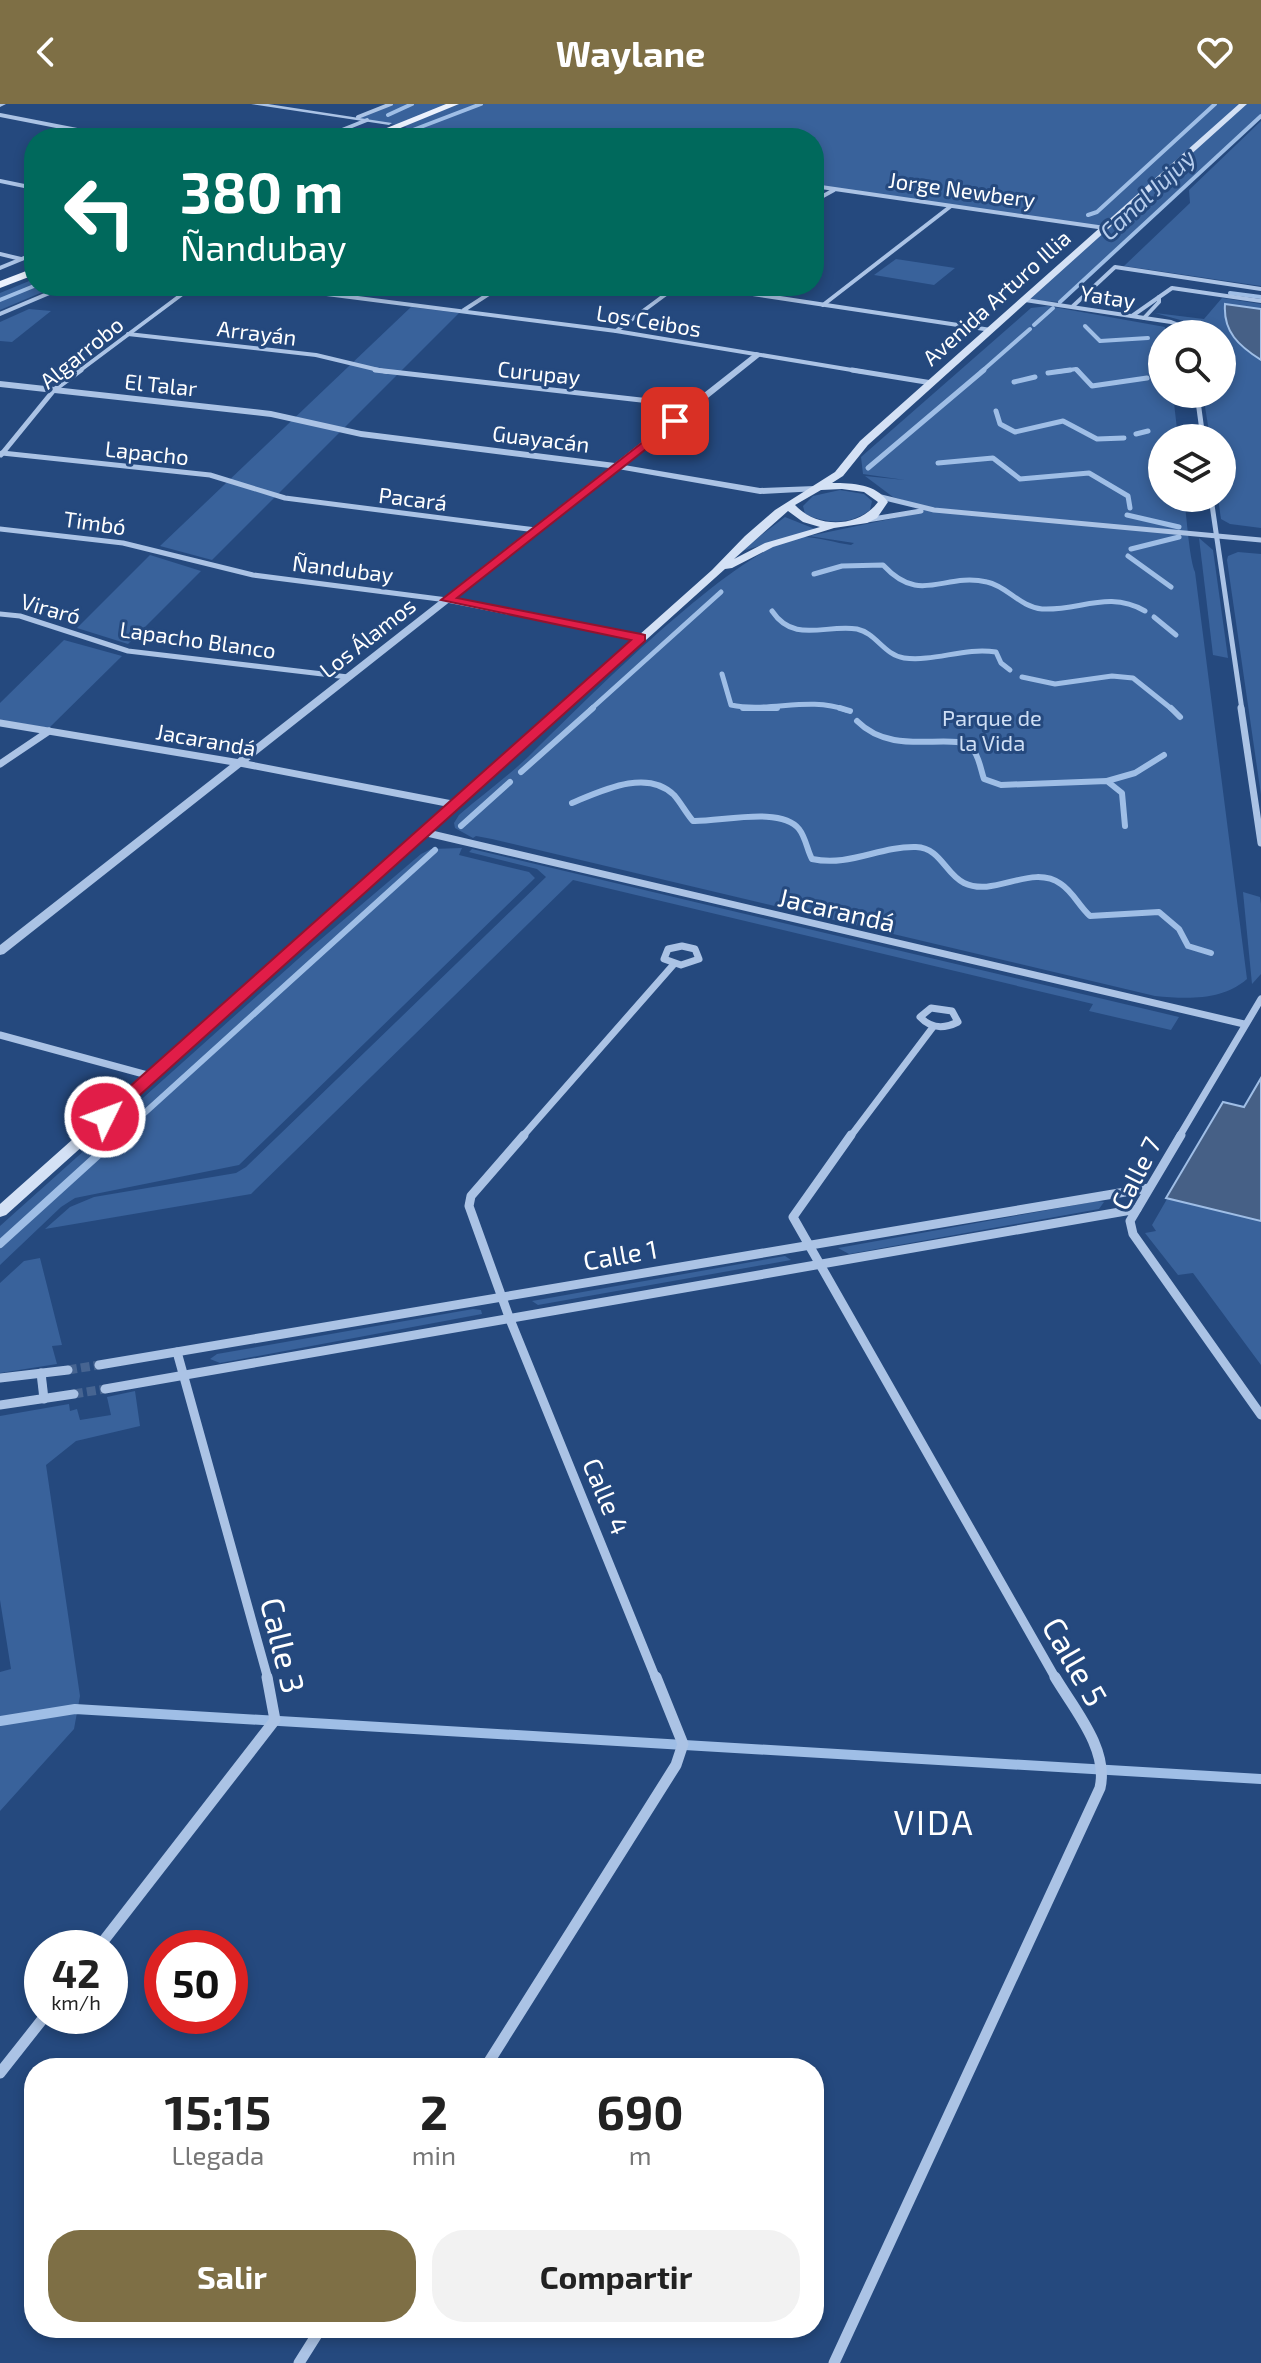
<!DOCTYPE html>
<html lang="es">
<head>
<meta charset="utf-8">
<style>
  body { margin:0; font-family:"Exo 2",sans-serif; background:#f2f2f2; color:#222; height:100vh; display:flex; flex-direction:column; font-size:30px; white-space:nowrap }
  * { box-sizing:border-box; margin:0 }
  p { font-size:26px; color:#767676 }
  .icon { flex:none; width:44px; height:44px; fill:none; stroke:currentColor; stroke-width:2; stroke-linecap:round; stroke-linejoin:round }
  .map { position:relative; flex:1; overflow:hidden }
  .side { position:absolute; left:24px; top:1954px; width:800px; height:280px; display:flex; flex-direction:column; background:#fff; border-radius:32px; box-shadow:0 4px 12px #0003 }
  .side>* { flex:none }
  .top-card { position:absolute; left:24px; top:24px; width:800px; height:168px; border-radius:32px; box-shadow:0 4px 12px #0003; background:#00695c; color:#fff; overflow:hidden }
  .tools { position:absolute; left:1148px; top:216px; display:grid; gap:16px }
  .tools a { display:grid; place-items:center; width:88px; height:88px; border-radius:50%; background:#fff; box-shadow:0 4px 12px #0003; font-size:40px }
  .speed { position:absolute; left:24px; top:1826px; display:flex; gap:16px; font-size:40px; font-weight:700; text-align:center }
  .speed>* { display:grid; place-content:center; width:104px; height:104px; border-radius:50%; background:#fff; box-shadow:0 4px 12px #0003; line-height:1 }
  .speed small { font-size:20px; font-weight:400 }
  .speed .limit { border:12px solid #d22; background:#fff; color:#111 }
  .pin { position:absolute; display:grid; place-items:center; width:68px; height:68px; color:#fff; margin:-34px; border-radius:16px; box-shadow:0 4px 12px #0006 }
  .me { position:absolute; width:88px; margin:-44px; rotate:48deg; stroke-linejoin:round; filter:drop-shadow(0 0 6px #0008) }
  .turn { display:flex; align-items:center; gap:28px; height:168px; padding:0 24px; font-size:36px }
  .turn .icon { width:104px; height:104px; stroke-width:2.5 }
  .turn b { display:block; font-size:56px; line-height:68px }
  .eta { display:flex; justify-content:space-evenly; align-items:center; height:136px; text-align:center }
  .eta b { font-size:48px; font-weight:700; line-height:56px }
  .action { display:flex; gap:16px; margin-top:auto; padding:16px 24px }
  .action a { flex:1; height:92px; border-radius:32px; background:#7e6f45; color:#fff; font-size:32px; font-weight:700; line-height:92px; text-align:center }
  .action a+a { background:#f2f2f2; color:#222 }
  header { display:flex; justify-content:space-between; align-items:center; height:104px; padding:0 24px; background:#7e6f45; color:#fff; font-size:36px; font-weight:700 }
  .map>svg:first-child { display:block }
  .green { fill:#39629b }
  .water { fill:#466086; stroke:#9fbee6; stroke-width:2 }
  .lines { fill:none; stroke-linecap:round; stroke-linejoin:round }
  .stream-far4 { stroke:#9fbee6; stroke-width:4 }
  .stream-far3 { stroke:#9fbee6; stroke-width:5 }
  .stream-far2 { stroke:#9fbee6; stroke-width:6 }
  .stream-far1 { stroke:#9fbee6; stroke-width:8 }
  .stream { stroke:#9fbee6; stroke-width:10 }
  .minor-tunnel { stroke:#466491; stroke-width:9; stroke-dasharray:9 4; stroke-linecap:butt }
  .minor-far4 { stroke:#abc3e5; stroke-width:4 }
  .minor-far3 { stroke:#abc3e5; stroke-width:5 }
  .minor-far2 { stroke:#abc3e5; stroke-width:7 }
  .minor-far1 { stroke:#abc3e5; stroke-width:9 }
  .minor { stroke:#abc3e5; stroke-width:11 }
  .tertiary { fill:#abc3e5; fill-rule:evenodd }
  .secondary { fill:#d4e1f5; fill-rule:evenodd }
  .primary { fill:#ebf1fd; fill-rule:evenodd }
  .route { fill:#e11d48; stroke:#92132f; stroke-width:2 }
  .labels { text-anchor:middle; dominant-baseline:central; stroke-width:6; stroke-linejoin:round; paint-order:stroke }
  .far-street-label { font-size:22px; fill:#fff; stroke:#25497e }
  .far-park-label { font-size:22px; fill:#cedef4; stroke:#25497e }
  .far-water-label { font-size:24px; font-style:italic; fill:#b6cded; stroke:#25497e }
  .street-label { font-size:26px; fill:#fff; stroke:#25497e }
  .near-street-label { font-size:32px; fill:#fff; stroke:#25497e }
  .near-neighbourhood-label { font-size:34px; letter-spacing:2px; fill:#fff; stroke:#25497e }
</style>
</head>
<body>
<header><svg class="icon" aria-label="back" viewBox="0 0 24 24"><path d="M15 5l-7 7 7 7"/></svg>Waylane<svg class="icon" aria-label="heart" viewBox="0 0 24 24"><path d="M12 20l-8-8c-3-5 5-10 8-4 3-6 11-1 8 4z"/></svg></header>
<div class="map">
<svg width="1261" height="2259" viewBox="0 0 1261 2259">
  <rect width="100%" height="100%" fill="#25497e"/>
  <g class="green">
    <polygon points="391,0 1261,0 1261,12 1060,198 1025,196 1104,125 814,82 814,34 474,34 419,26 423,30 413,34 381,34 407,23 356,14"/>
    <polygon points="1261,17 1261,182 1124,162 1190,99 1189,86"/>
    <polygon points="896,155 955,164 934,181 874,171"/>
    <polygon points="34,175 34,182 57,182 0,206 0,189"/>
    <polygon points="1222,194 1261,200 1261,424 1230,420 1221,415 1218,394 1222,394 1222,334 1210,334 1203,290 1222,290 1222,230 1195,230 1191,219 1155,209 1204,215"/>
    <path d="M1048,202L1165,223L1162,290H1173L1178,334H1162V394H1184C1187,414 1189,453 1195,468L1247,875C1222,897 1187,895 1155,892L492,735L476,732L473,734L455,724L454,719L459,711C482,691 507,673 529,652C577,605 741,437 803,433C818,433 836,439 851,441L854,439L809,432L919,409L922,402L893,393L865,372L905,376L863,370L861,353L1031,204Z"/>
    <polygon points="411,203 459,209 212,456 160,442"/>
    <polygon points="29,205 51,207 12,238 0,237 0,218"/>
    <path d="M840,386L864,390L872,397L870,406C850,421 827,420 805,410L803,402L813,392Z"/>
    <polygon points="785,413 815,425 739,448"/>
    <polygon points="1199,434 1213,446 1228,554 1213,551"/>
    <polygon points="1238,448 1261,450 1261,691 1227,456 1228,452"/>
    <polygon points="150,451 201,467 128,540 77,524"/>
    <polygon points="64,536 122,552 49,624 0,616 0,599"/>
    <polygon points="462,744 459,751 529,768 535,774 239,1061 75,1094 61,1103 0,1161 0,1122 307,847 421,750 431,745"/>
    <polygon points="472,745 1179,913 1171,926 1089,907 1093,900 573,776 251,1090 45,1125 70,1103 94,1093 236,1069 246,1063 546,773 537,765 469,748"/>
    <polygon points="1243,788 1260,793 1261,800 1261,870 1252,880"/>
    <polygon points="1261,974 1261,1261 1193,1169 1178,1171 1145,1129 1156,1127 1152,1121 1223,998 1244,1003"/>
    <polygon points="1098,1097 1104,1098 1099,1105 849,1150 838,1144"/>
    <polygon points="785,1152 791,1156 538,1201 532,1197"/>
    <polygon points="40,1154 62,1241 52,1242 57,1260 0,1269 0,1179 24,1157"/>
    <polygon points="473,1205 481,1206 482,1210 220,1259 210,1255 217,1250"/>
    <polygon points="135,1287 140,1322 76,1337 46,1361 80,1592 74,1625 0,1707 0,1568 11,1565 0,1496 0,1312 69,1300 70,1307 77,1305 80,1316 111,1311 107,1293"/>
  </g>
  <g class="water">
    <path d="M1225,200L1261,205V256C1239,242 1223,228 1225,200Z"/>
    <polygon points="1261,974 1261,1117 1166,1094 1223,998 1244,1003"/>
  </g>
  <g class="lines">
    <g class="stream-far4">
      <polyline points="388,11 412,0"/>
      <polyline points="392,34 481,0"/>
      <polyline points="1088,111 1097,108 1215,0"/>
      <polyline points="1230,189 1261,193"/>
      <polyline points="0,196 34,182"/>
      <polyline points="1060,198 1261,12"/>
      <polyline points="1034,221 1053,204"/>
      <polyline points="1085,222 1100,237 1148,234"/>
      <polyline points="981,268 1030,225"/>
      <polyline points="1056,268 1076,265 1079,268"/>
    </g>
    <g class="stream-far3">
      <polyline points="1077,266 1092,282 1147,274"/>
      <polyline points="1048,269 1070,266"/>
      <polyline points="1014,278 1035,273"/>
      <polyline points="996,307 1000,320 1015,328 1063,317 1097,335 1124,334"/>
      <polyline points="1136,330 1148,327"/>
      <polyline points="938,359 993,354 1020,375 1089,369 1128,392 1130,404"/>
      <polyline points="868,364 984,266"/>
      <polyline points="1127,411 1179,423"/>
      <polyline points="1131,445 1179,433"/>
      <polyline points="1128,452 1171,483"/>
      <path d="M814,470L842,462L883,461C921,502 943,468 987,478C1007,482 1020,503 1042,505C1080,507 1108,486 1145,507"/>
      <path d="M772,507C794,540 825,520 857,525C876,529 884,551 904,554C935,558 964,543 996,548L1001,559L1010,566"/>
      <polyline points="1154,513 1176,531"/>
      <path d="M722,570L731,601C769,609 809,592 846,606"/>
      <polyline points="1022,573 1055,580 1112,572 1133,574 1173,606"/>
      <polyline points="590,606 721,488"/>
    </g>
    <g class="stream-far2">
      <polyline points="743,604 777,604"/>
      <polyline points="840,604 850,607"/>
      <polyline points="1171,604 1180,613"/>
      <path d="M857,617C896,656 956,624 973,646C979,652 981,667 984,675L1001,681L1107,677L1122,689L1125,722"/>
      <polyline points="521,668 593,604"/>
      <polyline points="1107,677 1135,669 1164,651"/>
      <path d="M572,699C601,687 647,664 674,691C681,699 686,709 693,717C720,718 781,702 799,725C806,734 807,746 812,755C850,763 879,742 916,743C941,744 945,770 964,779C995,794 1031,759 1061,780C1073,788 1079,802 1090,812L1159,808L1179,825L1188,842L1211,849"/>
      <polyline points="461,722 510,678"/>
      <polyline points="118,1033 435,746"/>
    </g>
    <polyline class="stream-far1" points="0,1140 120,1031"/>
    <polyline class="stream" points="0,1617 75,1605 1261,1675"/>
    <g class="minor-tunnel">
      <polyline points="68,1266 99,1261"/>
      <polyline points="74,1290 105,1285"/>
    </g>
    <g class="minor-far4">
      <polyline points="0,11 118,34"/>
      <polyline points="358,13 391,0"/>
      <polyline points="322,34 367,16"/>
      <polyline points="421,34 433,29 474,34"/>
      <polyline points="0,77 34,84"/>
      <polyline points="814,82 1105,124"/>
      <polyline points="814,97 834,86"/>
      <polyline points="0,150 21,155"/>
      <polyline points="0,164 34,150"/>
      <polyline points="264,182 616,227 864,268"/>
      <polyline points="700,182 991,226"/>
      <polyline points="1025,196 1171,218 1184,223 1189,230"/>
      <polyline points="823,201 951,102"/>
      <polyline points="1072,203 1115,163 1261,185"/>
      <polyline points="464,206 501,182"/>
      <polyline points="0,210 66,182"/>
      <polyline points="1132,212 1172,184 1261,197"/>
      <polyline points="1144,214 1159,198 1159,193"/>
      <polyline points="616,227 677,182"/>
      <polyline points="128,230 316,251 387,268"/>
      <polyline points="78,268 193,182"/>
    </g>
    <g class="minor-far3">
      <polyline points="375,266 694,302"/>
      <polyline points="852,266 932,279"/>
      <polyline points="1197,290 1203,334"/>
      <polyline points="2,349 210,371 285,394 536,426"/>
      <polyline points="1,351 54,286 81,266"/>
      <polyline points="881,393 934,406 1261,436"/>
      <polyline points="1211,394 1242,606"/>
      <polyline points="867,416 921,407"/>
      <polyline points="0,425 123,439 253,471 447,496 641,534"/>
      <polyline points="0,510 20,512 128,547 348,573"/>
    </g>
    <g class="minor-far2">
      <polyline points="1241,604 1261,739"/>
      <polyline points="0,619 240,659 452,700"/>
      <polyline points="0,660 49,627"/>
      <polyline points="423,728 1244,920"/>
      <polygon points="682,842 695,845 699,855 681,861 664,855 668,845"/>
      <path d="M931,904L952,907L958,918C944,925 931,925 920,913Z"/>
      <polyline points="0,931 151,972"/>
      <polyline points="522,1033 674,860"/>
      <polyline points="850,1033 933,923"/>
      <polyline points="1179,1033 1261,895"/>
    </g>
    <g class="minor-far1">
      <polyline points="524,1031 471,1092 469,1102 509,1213 656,1575"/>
      <polyline points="851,1031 793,1113 1056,1575"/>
      <polyline points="1181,1031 1130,1117 1133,1130 1261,1311"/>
      <polyline points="177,1248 268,1575"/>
      <polyline points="99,1261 1149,1084"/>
      <polyline points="41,1269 44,1295"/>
      <polyline points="0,1274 68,1266"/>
      <polyline points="105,1285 1137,1105"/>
      <polyline points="0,1301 74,1290"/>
    </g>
    <g class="minor">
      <polyline points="98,1844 275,1616 267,1573"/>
      <polyline points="485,1964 676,1661 683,1640 656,1573"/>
      <polyline points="0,1969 45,1912"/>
      <polyline points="299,2259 321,2224"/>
      <path d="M834,2259L1100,1684C1109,1645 1074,1605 1055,1573"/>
    </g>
    <g class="tertiary">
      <polygon points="0,0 6,0 0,3"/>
      <polygon points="251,0 268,0 392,19 389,21"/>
      <polygon points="756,248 763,250 624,361 760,384 815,382 820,385 818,387 760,390 618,365 4,850 0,851 0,841 609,364 361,333 271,313 0,283 0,277 271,307 361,327 615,359"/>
    </g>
    <path class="secondary" d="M1239,0H1247L868,341L843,372L832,379C853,379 876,380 888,398L877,414L867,419L834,424L773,443L732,464L725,465L6,1111L0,1113V1100L712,466L745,432L775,406L835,368L860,337ZM842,385L864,388L878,398C859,424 817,425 795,401L821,386ZM788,407L803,418L820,423L765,439L734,455Z"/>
    <g class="primary">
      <polygon points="446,0 459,0 376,34 362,34"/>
      <polygon points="34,164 34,171 0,184 0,177"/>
    </g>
  </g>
  <polygon class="route" points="675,313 679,319 457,494 641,530 645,531 645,537 111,1017 99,1017 99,1010 631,536 441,496"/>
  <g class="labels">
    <g class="far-street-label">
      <text transform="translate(962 85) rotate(8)">Jorge Newbery</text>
      <text transform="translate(1108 192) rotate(9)">Yatay</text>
      <text transform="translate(996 193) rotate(-42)">Avenida Arturo Illia</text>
      <text transform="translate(649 216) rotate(9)">Los Ceibos</text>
      <text transform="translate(257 228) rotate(7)">Arrayán</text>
      <text transform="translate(81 248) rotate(-39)">Algarrobo</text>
      <text transform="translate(539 268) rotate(6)">Curupay</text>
      <text transform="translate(161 280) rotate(6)">El Talar</text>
      <text transform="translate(541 334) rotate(7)">Guayacán</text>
      <text transform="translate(147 348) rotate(6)">Lapacho</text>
      <text transform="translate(413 394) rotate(7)">Pacará</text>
      <text transform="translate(95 418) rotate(8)">Timbó</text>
      <text transform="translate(343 464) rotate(7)">Ñandubay</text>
      <text transform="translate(51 504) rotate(16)">Viraró</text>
      <text transform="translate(367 533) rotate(-38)">Los Álamos</text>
      <text transform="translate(198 535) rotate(8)">Lapacho Blanco</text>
      <text transform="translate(206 635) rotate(10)">Jacarandá</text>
    </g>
    <g class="far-park-label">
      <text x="992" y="613">Parque de<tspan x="992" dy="25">la Vida</tspan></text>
    </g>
    <g class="far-water-label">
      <text transform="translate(1147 90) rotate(-43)">Canal Jujuy</text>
    </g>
    <g class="street-label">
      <text transform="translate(837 805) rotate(13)">Jacarandá</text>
      <text transform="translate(1135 1069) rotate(-63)">Calle 7</text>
      <text transform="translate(620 1150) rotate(-10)">Calle 1</text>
      <text transform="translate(607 1392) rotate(67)">Calle 4</text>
    </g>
    <g class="near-street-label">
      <text transform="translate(284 1541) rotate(76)">Calle 3</text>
      <text transform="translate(1076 1557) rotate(60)">Calle 5</text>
    </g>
    <g class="near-neighbourhood-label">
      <text x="934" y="1717">VIDA</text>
    </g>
  </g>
</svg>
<div class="tools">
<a><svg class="icon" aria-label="search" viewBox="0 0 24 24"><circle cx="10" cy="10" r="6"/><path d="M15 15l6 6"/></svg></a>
<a><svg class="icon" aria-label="layers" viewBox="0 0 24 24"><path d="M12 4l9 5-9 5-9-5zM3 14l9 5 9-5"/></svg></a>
</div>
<div class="speed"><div>42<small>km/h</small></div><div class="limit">50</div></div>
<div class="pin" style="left:675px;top:317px;background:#d93025"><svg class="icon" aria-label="arrive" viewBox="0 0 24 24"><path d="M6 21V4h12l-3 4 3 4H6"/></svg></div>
<svg class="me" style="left:105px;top:1013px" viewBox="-20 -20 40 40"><circle r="17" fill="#e11d48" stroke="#fff" stroke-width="3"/><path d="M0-11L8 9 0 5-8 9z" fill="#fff"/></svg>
<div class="top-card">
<div class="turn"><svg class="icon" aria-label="left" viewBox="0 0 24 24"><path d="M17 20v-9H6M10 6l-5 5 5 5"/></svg><div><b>380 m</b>Ñandubay</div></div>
</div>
<section class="side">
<div class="eta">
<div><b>15:15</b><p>Llegada</p></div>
<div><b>2</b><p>min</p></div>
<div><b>690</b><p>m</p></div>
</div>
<div class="action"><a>Salir</a><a>Compartir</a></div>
</section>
</div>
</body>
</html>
